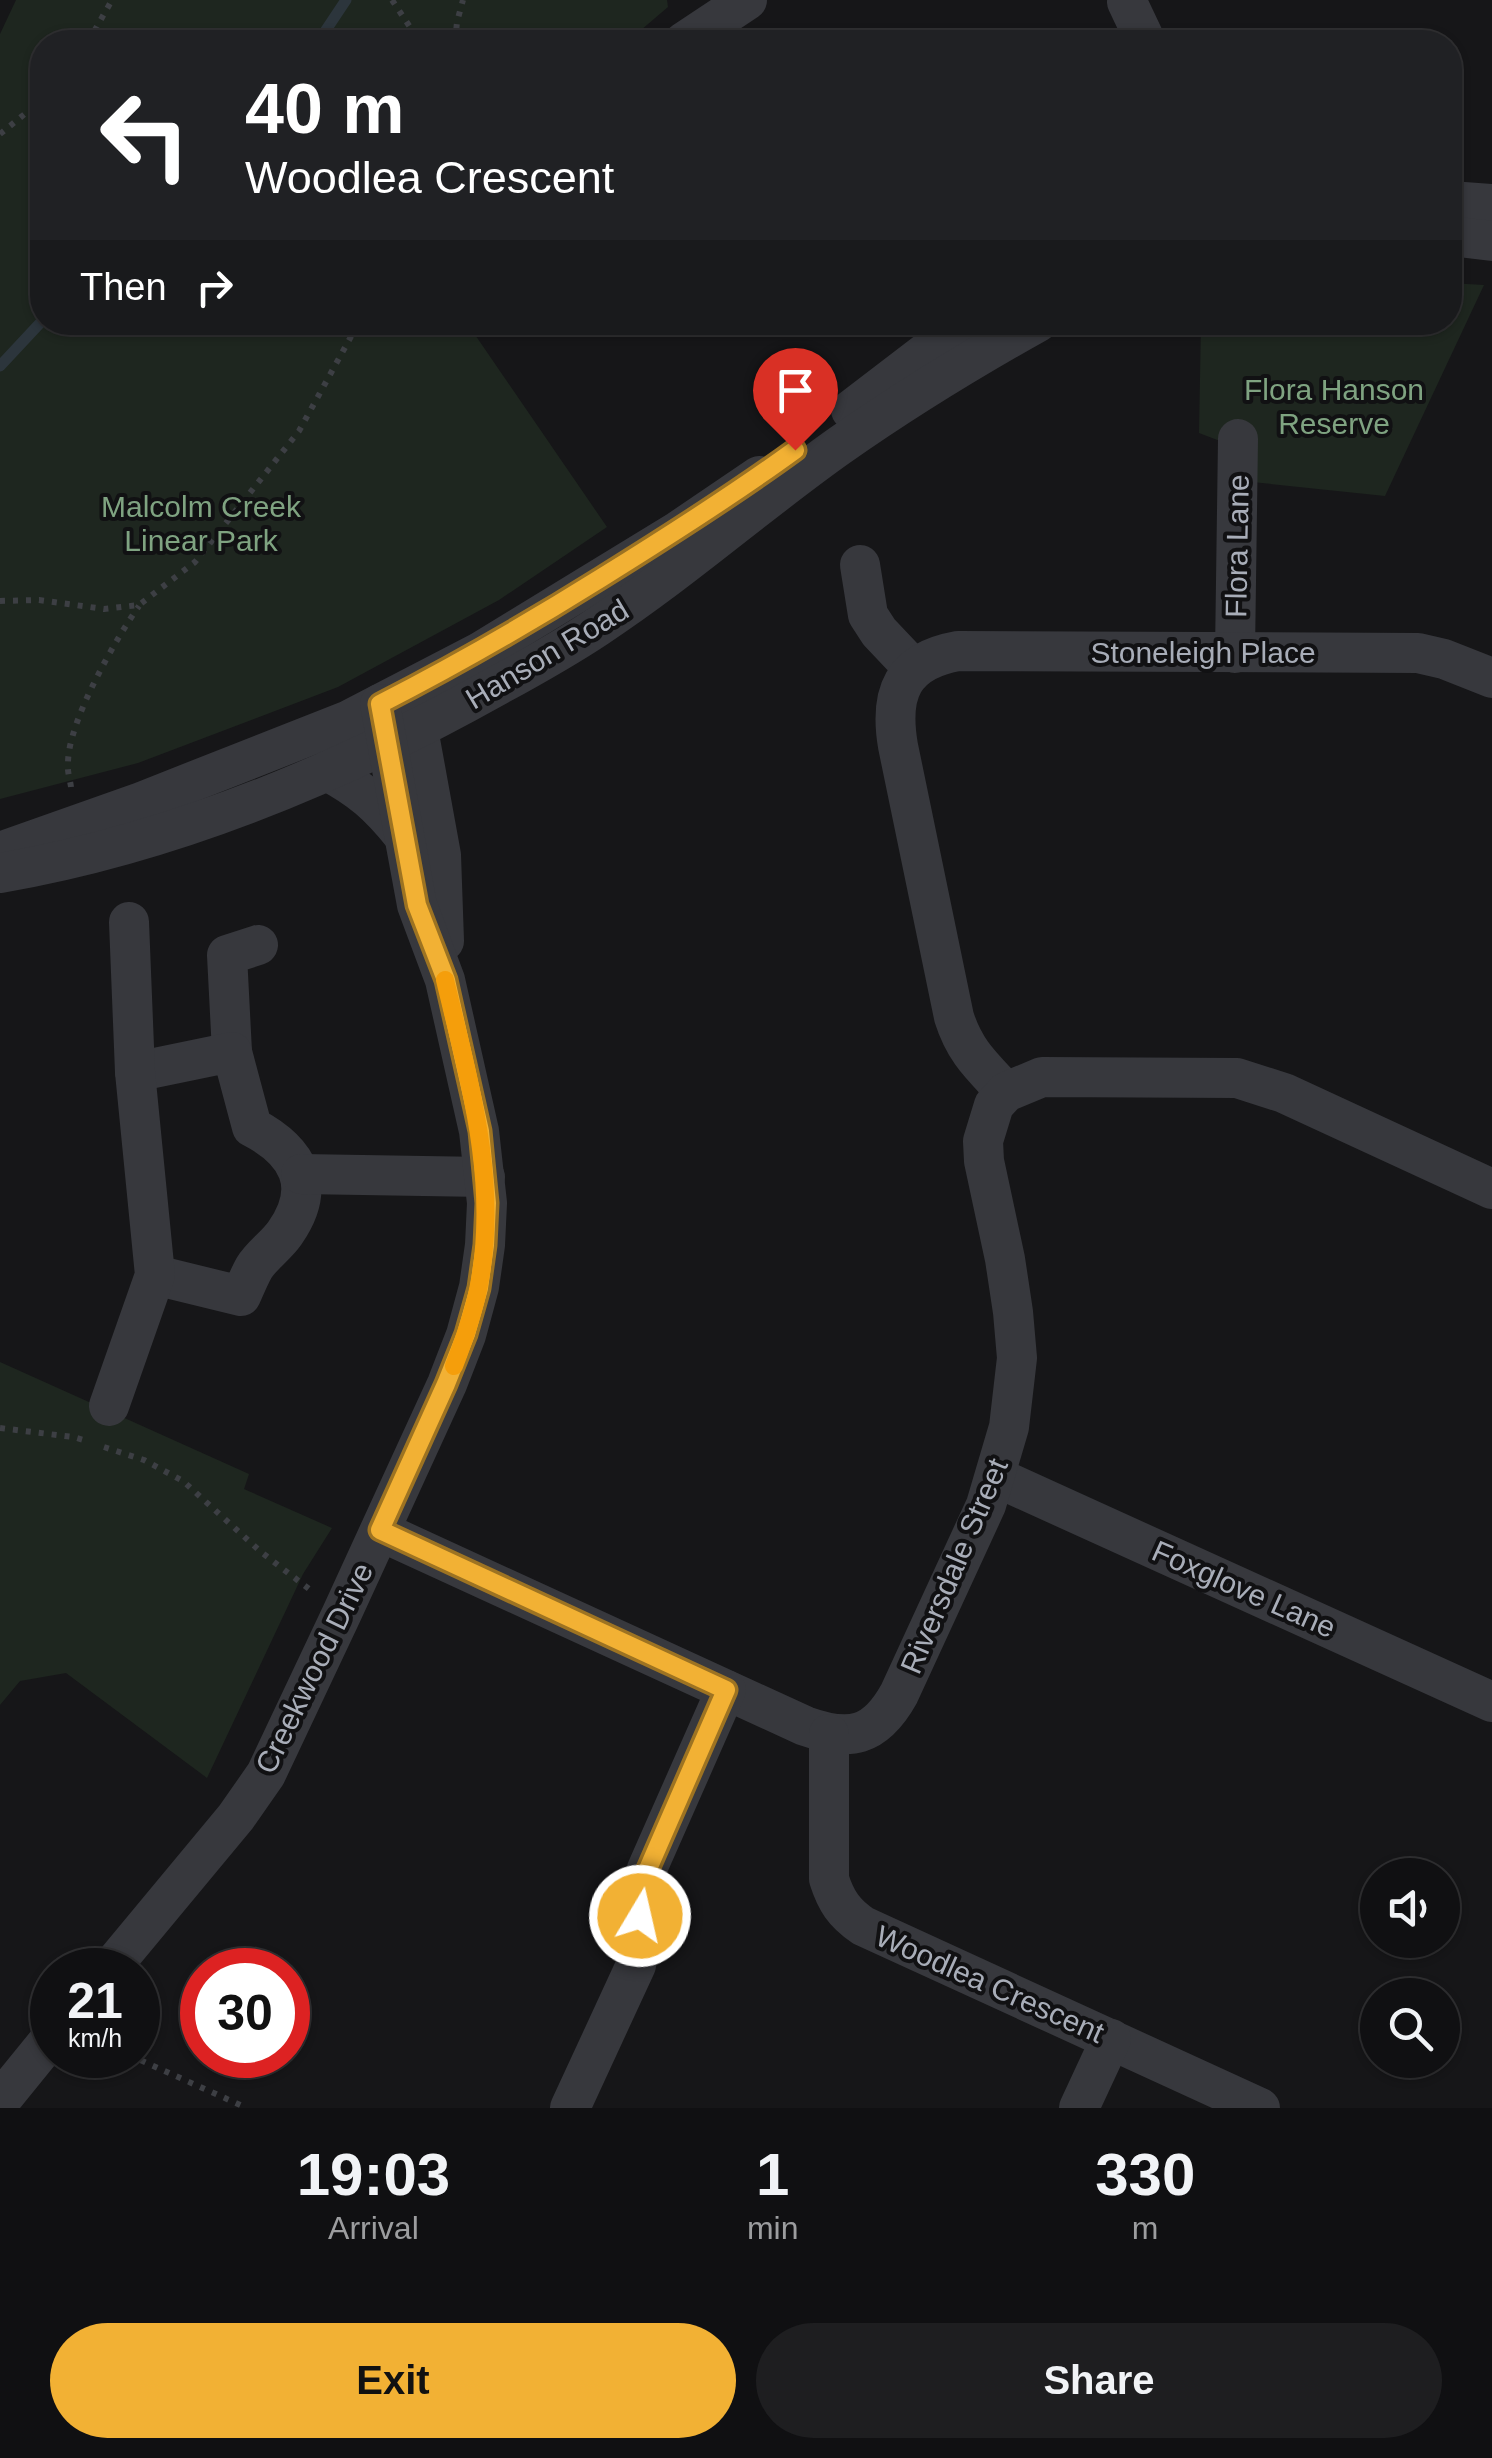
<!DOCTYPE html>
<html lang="en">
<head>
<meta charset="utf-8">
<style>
  body { margin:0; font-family:Arial,sans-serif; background:#1e1e20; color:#f1f3f6; height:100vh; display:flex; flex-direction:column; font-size:38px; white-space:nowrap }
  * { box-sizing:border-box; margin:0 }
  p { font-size:32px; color:#9c9d9f }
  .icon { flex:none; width:55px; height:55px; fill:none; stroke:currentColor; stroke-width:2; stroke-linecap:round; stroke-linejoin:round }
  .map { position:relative; height:2108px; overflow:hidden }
  .drawer { display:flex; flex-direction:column; background:#101012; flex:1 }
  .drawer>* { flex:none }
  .banner { position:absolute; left:30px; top:30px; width:1432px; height:305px; border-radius:40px; box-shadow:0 2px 8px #0004,0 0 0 2px #303032; background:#202124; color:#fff; overflow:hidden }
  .tools { position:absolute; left:1360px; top:1858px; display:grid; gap:20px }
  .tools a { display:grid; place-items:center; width:100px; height:100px; border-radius:50%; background:#101012; box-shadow:0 2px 8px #0004,0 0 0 2px #303032; font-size:50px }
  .speed { position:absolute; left:30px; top:1948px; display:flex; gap:20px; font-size:50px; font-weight:700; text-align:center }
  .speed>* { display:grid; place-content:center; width:130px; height:130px; border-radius:50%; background:#101012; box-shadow:0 2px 8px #0004,0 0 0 2px #303032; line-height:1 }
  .speed small { font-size:25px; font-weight:400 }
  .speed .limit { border:15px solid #d22; background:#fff; color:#111 }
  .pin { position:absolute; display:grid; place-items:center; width:85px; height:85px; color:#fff; margin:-102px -42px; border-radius:50% 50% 50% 0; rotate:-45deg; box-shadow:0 0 10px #0007 }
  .pin .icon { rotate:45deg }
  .me { position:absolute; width:110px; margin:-55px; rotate:9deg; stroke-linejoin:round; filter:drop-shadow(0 0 8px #0008) }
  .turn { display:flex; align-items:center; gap:35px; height:210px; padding:0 50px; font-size:45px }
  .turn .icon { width:130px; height:130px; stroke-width:2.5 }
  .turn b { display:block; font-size:70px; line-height:85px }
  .then { display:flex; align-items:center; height:95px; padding:0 50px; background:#0003; gap:20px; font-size:38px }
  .eta { display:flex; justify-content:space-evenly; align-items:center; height:170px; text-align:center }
  .eta b { font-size:60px; font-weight:800; line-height:70px }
  .button { display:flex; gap:20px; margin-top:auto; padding:20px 50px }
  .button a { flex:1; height:115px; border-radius:60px; background:#f2b134; color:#111; font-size:40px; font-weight:800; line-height:115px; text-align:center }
  .button a+a { background:#1e1e20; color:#f1f3f6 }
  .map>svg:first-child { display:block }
  .green { fill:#1e261f }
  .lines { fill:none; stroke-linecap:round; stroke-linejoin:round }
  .stream { stroke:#2c353c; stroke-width:11 }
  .path { stroke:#3d3f44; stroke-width:6; stroke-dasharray:5 8; stroke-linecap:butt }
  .minor { stroke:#37383d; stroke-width:40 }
  .route-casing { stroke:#9d7322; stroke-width:25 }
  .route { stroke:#f2b134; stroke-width:18 }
  .slow { stroke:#f59e0b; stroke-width:18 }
  .labels { text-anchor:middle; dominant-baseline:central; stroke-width:8; stroke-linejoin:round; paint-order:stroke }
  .park-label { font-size:30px; fill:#7fa381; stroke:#111113 }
  .street-label { font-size:30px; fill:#a8adb8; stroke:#111113 }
</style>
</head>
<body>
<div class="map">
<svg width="1492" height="2108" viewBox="0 0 1492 2108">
  <rect width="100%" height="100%" fill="#161618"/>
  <g class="green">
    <polygon points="16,0 667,0 668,7 634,36 631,42 42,42 42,322 467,323 607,527 499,600 338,687 138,763 0,799 0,34"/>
    <polygon points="1450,283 1484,285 1385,496 1252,482 1220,441 1199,433 1201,323 1450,322"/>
    <polygon points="0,1362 249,1474 244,1489 332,1528 303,1574 207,1778 66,1673 20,1681 0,1705"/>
  </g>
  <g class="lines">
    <g class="stream">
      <polyline points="318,42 346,0"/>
      <polyline points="0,366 42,321"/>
    </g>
    <g class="path">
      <polyline points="392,0 420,42"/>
      <polyline points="88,42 112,0"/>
      <polyline points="455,42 457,22 463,0"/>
      <polyline points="0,134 42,100"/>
      <polyline points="0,601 39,600 104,609 139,605 195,562 299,431 359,322"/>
      <path d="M71,787C70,779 67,771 68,763C68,722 115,640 139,606"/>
      <polyline points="0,1428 73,1437 87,1441"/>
      <polyline points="104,1447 144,1460 183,1481 261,1552 309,1589"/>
      <polyline points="129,2055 247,2108"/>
    </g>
    <g class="minor">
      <polyline points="1127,2 1146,42"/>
      <polyline points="684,42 747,0"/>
      <polyline points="1450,201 1492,204"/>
      <polyline points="1450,236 1492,241"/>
      <polyline points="851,410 966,322"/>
      <polyline points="860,565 868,615 879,632 914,669"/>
      <polyline points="1235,653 1238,439"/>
      <polyline points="414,707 441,855 444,941"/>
      <path d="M327,771C361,789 379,805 403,835"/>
      <polyline points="0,852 141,802 349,720 480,652 678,531 759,476"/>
      <path d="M0,873C174,843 339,774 493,688C528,669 564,649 597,627C682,571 757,504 839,446C903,401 970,360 1038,322"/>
      <polyline points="232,1052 227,955 258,945"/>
      <path d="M135,1072L232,1052L252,1127C298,1151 318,1186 285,1233C276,1246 262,1255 254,1268C249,1277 245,1287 241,1296L155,1275"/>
      <path d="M1006,1092C982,1066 965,1052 954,1017L898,746C889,693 902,661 958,651L1418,653L1444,659L1492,678"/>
      <polyline points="301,1174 485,1177"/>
      <polyline points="109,1406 155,1275 135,1072 129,922"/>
      <polyline points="996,1477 1492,1702"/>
      <path d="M380,1531L805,1726C850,1742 875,1737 899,1694L986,1505L1009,1427L1017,1358L1013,1312L1005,1259L984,1161L983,1141L994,1105L1006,1092L1042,1077L1237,1078L1284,1093L1492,1189"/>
      <path d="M829,1734V1879C836,1901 844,1913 863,1926L1260,2108"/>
      <polyline points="109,1970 236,1817 266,1774 342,1613 447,1384 466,1335 479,1287 485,1245 487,1203 479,1131 445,980 417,905 380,704"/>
      <polyline points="0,2101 52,2037"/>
      <polyline points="570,2108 636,1965 641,1938 639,1896 647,1869 726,1690"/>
      <polyline points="1079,2108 1111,2039"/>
    </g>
  </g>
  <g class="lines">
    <g class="route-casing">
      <path id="route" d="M640,1916L638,1896L648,1869L726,1690L380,1530L446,1384L466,1334L479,1288L485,1245L487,1203L480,1131L446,980L417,905L380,704C456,665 529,623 601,578C667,537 732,496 795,450"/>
    </g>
    <use href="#route" class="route"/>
    <path class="slow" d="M445,980C469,1081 499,1181 479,1285C474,1312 464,1340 454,1366"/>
  </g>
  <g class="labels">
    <g class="park-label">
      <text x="1334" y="389">Flora Hanson<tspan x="1334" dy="34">Reserve</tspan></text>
      <text x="201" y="506">Malcolm Creek<tspan x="201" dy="34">Linear Park</tspan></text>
    </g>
    <g class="street-label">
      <text transform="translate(1237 546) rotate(-89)">Flora Lane</text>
      <text x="1203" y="652">Stoneleigh Place</text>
      <text transform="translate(547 654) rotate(-31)">Hanson Road</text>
      <text transform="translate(954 1566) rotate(-67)">Riversdale Street</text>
      <text transform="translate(1244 1589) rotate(24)">Foxglove Lane</text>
      <text transform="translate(314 1668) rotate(-64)">Creekwood Drive</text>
      <text transform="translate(990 1984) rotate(24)">Woodlea Crescent</text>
    </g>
  </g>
</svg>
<div class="tools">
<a><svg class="icon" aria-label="sound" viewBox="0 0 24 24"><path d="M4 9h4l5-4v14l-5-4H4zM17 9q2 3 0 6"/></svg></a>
<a><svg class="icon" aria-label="search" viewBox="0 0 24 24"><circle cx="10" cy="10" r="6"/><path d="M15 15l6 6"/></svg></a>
</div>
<div class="speed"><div>21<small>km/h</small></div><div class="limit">30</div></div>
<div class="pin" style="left:795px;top:450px;background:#d93025"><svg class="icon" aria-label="arrive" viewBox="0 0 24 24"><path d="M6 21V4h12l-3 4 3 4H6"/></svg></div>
<svg class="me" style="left:640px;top:1916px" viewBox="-20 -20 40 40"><circle r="17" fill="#f2b134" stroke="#fff" stroke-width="3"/><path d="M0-11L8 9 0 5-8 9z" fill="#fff"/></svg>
<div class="banner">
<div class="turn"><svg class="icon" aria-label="left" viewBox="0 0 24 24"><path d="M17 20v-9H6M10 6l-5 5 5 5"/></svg><div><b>40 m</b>Woodlea Crescent</div></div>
<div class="then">Then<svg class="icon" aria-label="right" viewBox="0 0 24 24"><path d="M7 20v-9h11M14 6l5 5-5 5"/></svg></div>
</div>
</div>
<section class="drawer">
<div class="eta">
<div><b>19:03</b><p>Arrival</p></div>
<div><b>1</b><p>min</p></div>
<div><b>330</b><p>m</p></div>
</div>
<div class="button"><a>Exit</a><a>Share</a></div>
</section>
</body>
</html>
